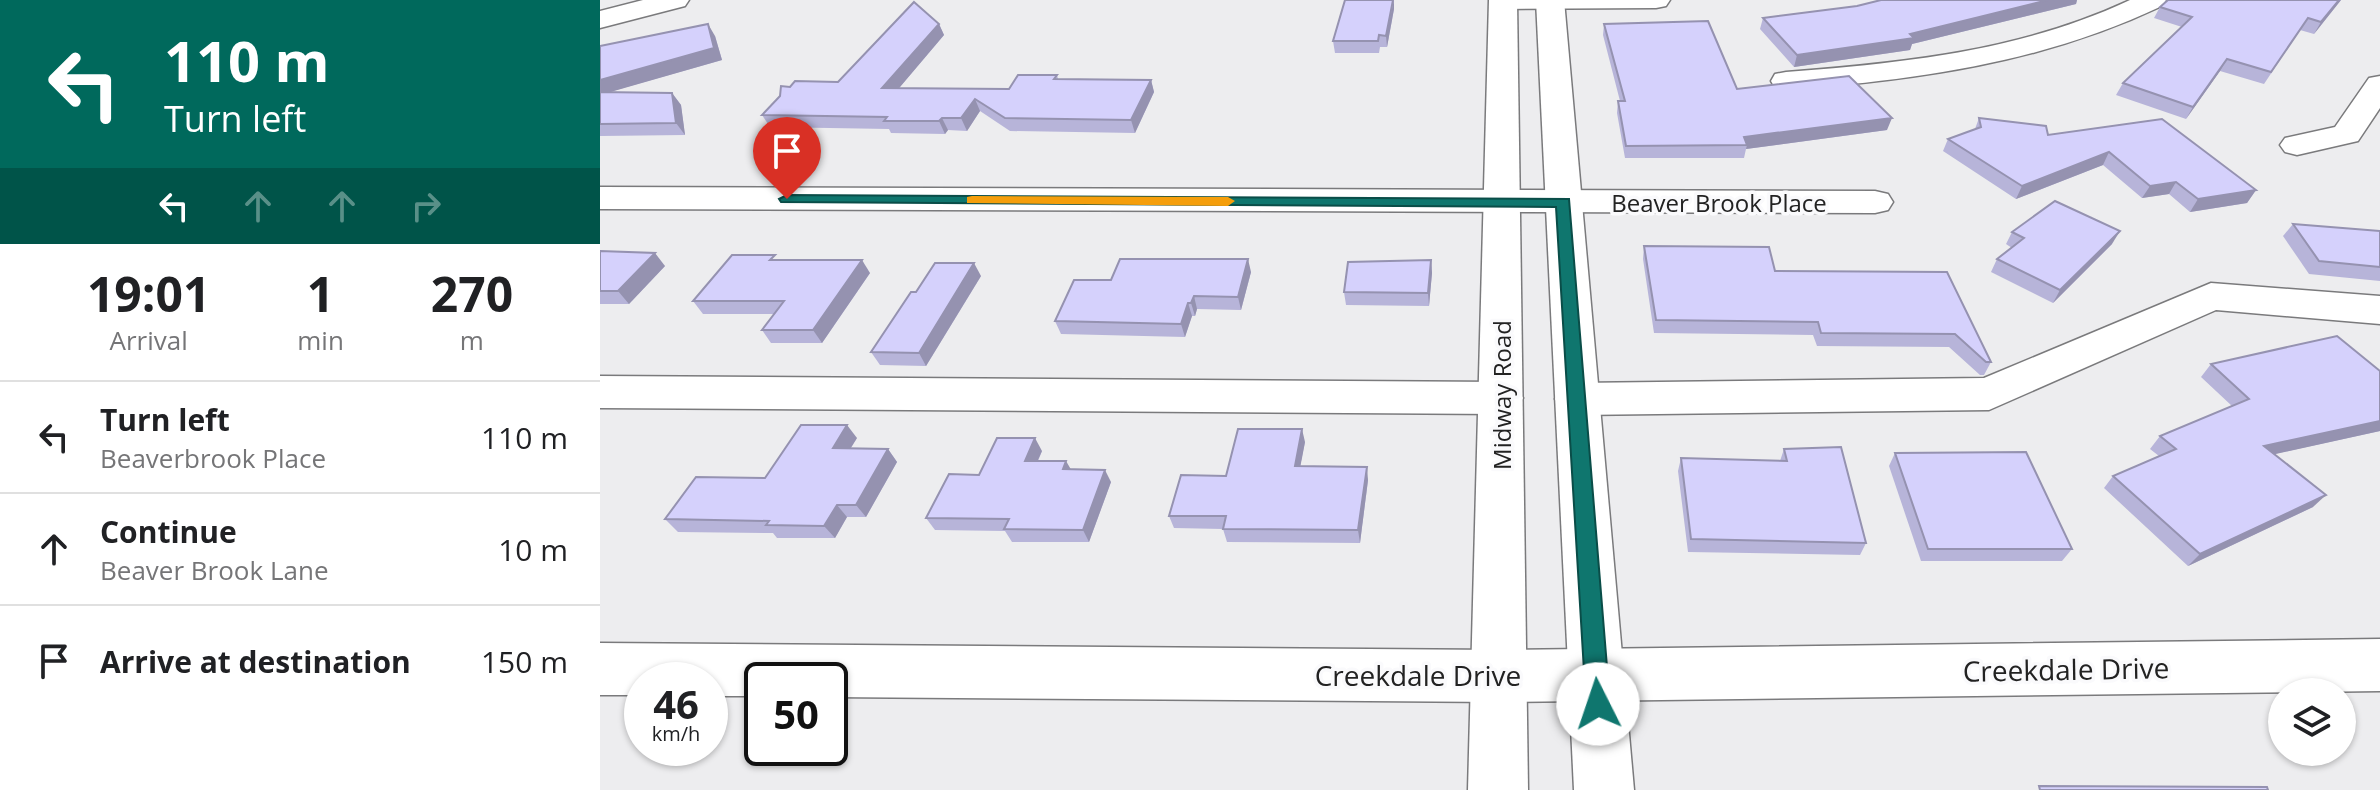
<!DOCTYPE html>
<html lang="en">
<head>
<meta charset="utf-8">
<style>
  body { margin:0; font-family:"Open Sans",sans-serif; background:#f2f2f2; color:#202124; height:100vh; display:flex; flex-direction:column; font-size:30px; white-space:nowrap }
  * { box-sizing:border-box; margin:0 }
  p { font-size:26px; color:#757577 }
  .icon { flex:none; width:44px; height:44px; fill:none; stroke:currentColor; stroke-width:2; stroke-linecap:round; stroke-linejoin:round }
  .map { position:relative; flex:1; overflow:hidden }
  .panel { display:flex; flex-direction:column; background:#fff; width:600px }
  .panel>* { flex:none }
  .banner { background:#00695c; color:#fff; overflow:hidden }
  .tools { position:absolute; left:1668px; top:678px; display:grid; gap:16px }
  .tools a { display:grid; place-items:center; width:88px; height:88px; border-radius:50%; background:#fff; box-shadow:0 2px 6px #0004; font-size:40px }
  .speed { position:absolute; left:24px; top:662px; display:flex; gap:16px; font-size:40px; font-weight:700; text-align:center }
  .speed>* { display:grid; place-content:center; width:104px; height:104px; border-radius:50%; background:#fff; box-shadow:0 2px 6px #0004; line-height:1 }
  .speed small { font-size:20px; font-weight:400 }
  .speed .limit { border:4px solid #111; border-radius:12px; background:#fff; color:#111 }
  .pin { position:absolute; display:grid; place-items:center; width:68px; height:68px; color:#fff; margin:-82px -34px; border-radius:50% 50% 50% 0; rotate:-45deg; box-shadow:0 0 8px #0007 }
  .pin .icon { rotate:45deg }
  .me { position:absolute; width:88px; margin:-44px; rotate:356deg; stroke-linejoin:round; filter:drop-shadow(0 0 6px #0008) }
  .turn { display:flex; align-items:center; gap:28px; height:168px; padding:0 32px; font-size:36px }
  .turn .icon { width:104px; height:104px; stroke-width:2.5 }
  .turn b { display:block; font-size:56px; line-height:68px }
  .lanes { display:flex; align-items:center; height:76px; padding:0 32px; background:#0003; justify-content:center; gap:40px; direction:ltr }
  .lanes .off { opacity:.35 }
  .eta { display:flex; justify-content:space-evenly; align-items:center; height:136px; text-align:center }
  .eta b { font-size:48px; font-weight:700; line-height:56px }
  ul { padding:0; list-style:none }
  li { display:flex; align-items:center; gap:24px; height:112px; padding:0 32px; border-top:2px solid #e0e0e0 }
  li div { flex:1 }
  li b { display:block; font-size:30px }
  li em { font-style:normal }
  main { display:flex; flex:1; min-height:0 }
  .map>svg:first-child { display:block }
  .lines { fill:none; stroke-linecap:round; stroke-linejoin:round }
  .minor-casing { stroke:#7a7a7c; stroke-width:3 }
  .major-casing { stroke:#7a7a7c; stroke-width:3 }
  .minor { fill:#fff; fill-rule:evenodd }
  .major { fill:#fff; fill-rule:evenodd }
  .wall { fill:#b7b4d9 }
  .shaded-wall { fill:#9592b0 }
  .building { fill:#d5d1fc; stroke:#9592b0; stroke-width:2 }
  .route { fill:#0f766e; stroke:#0a4d48; stroke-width:2 }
  .slow { fill:#f59e0b }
  .labels { text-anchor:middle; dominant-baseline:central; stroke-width:7; stroke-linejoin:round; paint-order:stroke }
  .street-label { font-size:24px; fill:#222; stroke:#fafafc }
  .near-street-label { font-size:28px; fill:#222; stroke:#fafafc }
</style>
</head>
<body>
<main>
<section class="panel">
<div class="banner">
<div class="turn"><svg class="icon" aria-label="left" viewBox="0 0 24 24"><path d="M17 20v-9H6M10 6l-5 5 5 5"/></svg><div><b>110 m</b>Turn left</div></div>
<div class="lanes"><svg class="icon" aria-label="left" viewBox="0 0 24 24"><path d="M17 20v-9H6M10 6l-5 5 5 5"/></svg><svg class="icon off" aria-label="ahead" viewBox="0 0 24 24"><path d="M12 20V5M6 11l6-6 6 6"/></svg><svg class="icon off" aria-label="ahead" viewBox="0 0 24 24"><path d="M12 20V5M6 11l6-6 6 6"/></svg><svg class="icon off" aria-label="right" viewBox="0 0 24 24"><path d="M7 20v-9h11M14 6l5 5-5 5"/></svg></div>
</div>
<div class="eta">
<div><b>19:01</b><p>Arrival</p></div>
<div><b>1</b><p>min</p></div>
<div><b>270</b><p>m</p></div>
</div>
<ul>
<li><svg class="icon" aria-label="left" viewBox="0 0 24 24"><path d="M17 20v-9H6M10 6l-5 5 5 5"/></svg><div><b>Turn left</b><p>Beaverbrook Place</p></div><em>110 m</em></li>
<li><svg class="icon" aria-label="ahead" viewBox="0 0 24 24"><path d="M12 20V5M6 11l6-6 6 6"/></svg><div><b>Continue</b><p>Beaver Brook Lane</p></div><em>10 m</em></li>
<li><svg class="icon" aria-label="arrive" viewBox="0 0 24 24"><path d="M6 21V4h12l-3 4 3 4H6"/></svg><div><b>Arrive at destination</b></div><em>150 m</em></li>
</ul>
</section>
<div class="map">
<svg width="1780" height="790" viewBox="0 0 1780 790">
  <rect width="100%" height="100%" fill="#ededef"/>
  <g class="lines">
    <g class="minor-casing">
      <g id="minor">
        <polygon points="43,0 89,0 85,6 0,28 0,11"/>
        <polygon points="890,0 1070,0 1066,6 1056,8 903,9 893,7"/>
        <path d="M1530,0H1566L1562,6C1442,63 1317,80 1186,90L1175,88L1171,81L1175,74L1186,72C1305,63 1421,51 1530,0Z"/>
        <polygon points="1780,76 1780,108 1758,141 1697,155 1685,152 1680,145 1685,138 1735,127 1769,78"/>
        <polygon points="0,187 1275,191 1288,194 1293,202 1288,210 1275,213 0,209"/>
        <polygon points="1611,283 1780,296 1780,324 1616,310 1389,410 977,415 961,410 955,399 961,388 977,383 1384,378"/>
        <polygon points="0,376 901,382 917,387 923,398 917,409 901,414 0,408"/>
        <polygon points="1780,639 1780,691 899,702 230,697 230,680 162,680 162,696 110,696 110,680 42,680 42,695 0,695 0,643 899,650"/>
      </g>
    </g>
    <g class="major-casing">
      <g id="major">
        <polygon points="889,0 917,0 928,790 868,790"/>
        <polygon points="936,0 964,0 1034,790 974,790"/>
      </g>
    </g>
    <use href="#minor" class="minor"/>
    <use href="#major" class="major"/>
  </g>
  <g class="wall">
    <polygon points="794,0 794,9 787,47 780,47 779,53 735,53 733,41"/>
    <polygon points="1281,0 1477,0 1476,4 1312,44 1310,50 1194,67 1160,29 1163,18 1257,6"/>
    <polygon points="1568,0 1741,0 1714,34 1700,30 1664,84 1620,71 1586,119 1516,95 1523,83 1582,27 1554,18 1560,7"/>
    <polygon points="339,24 344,35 299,88 409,89 457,75 458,79 551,80 554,92 535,133 410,131 380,111 367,131 348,130 345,134 291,133 289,129 170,127 162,115 190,87 238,82"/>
    <polygon points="1004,24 1137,89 1287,130 1146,149 1144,158 1025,158 1017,113 1018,101 1020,101 1003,35"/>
    <polygon points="115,36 122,60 9,92 72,93 81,105 85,135 0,136 0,46"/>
    <polygon points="1379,118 1448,135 1656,190 1647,203 1590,212 1569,194 1542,198 1503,165 1416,199 1343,151 1348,139 1375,129"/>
    <polygon points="1693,224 1780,231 1780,281 1709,274 1683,236"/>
    <polygon points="1412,232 1512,244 1453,303 1391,272 1397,259 1412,248 1406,244"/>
    <polygon points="1044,246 1175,271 1347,272 1391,362 1384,375 1380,375 1349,347 1217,346 1213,335 1054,333 1043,259"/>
    <polygon points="0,251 65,266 29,304 0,304"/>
    <polygon points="179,260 270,273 222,343 171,343 162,330 174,314 103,314 93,301"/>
    <polygon points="831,260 832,273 829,306 746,305 744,292"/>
    <polygon points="651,272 641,310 597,309 595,316 592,316 585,337 461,334 455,321 511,280"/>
    <polygon points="381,276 326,366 280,365 271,352 316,292"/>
    <polygon points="1611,364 1780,431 1674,454 1713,507 1588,566 1504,488 1513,476 1559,456 1550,449 1560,436 1632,406 1601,377"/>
    <polygon points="257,438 250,448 288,449 297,462 266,517 247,517 235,538 177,538 173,533 78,532 65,519 165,478"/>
    <polygon points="705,442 700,466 768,480 760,543 627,542 623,529 574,528 569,516 626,476"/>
    <polygon points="1184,449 1266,543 1260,555 1088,552 1078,471 1081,458 1180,461"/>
    <polygon points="442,451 438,461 471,469 511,482 489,542 412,542 405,531 335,530 326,518 379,475"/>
    <polygon points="1295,453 1472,549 1462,561 1321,561 1289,466"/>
  </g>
  <g class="shaded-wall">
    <polygon points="794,0 794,9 787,47 786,36"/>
    <polygon points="1448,0 1477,0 1476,4 1312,44 1310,50 1194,67 1197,55 1310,34"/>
    <polygon points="1739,0 1741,0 1714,34 1721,22"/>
    <polygon points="108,24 115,36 122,60 0,95 0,80"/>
    <polygon points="339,24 344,35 289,100 282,88"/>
    <polygon points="1627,59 1620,71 1586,119 1593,107"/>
    <polygon points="551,80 554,92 535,133 531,120"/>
    <polygon points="72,93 81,105 85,135 76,123"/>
    <polygon points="375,99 380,111 367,131 361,118"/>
    <polygon points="342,118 348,130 345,134 339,121"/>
    <polygon points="1292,118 1287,130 1146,149 1147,145 1144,137"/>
    <polygon points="1509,152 1503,165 1416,199 1422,186"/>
    <polygon points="1576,182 1569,194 1542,198 1550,186"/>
    <polygon points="1656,190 1647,203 1590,212 1598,199"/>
    <polygon points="1520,231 1512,244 1453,303 1460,290"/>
    <polygon points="55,253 65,266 29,304 18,291"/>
    <polygon points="648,259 651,272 641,310 638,297"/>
    <polygon points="262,260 270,273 222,343 213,330"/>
    <polygon points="831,260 832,273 829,306 828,293"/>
    <polygon points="374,263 381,276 326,366 319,353"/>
    <polygon points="594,296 597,309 595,316 591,303"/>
    <polygon points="588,303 592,316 585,337 581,324"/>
    <polygon points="1780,421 1780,431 1653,459 1664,446"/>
    <polygon points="247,425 257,438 243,461 233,448"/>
    <polygon points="702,429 705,442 698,479 695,466"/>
    <polygon points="435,438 442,451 432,473 425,461"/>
    <polygon points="288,449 297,462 266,517 256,505"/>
    <polygon points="466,461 473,473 463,469"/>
    <polygon points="767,467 768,480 760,543 758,530"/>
    <polygon points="505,470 511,482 489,542 483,530"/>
    <polygon points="1726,495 1713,507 1588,566 1600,554"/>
    <polygon points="237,505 247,517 235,538 224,526"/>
  </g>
  <g class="building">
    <polygon points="745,0 793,0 786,36 779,35 778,41 733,41"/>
    <polygon points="1281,0 1448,0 1310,34 1314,38 1197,55 1163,18 1257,6"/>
    <polygon points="1568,0 1739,0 1721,22 1708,18 1671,72 1627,59 1593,107 1523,83 1592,17 1560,7"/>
    <polygon points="314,2 339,24 282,88 409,89 418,75 457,75 454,79 551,80 531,120 405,118 375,99 361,118 342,118 339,121 284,121 287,117 162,115 180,96 181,86 190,87 195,81 238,82"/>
    <polygon points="1108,21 1137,89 1249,76 1292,118 1144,137 1147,145 1026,146 1018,101 1025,101 1004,24"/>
    <polygon points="108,24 114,48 0,80 0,46"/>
    <polygon points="0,92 72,93 76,123 0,124"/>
    <polygon points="1379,118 1446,126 1448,135 1562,119 1656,190 1598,199 1576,182 1550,186 1509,152 1422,186 1348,139 1381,127"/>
    <polygon points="1455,201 1520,231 1460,290 1397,259 1424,238 1412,232"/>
    <polygon points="1693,224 1780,231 1780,267 1719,261"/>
    <polygon points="1044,246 1169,247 1175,271 1347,272 1391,362 1386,362 1355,334 1221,333 1218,322 1056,320"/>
    <polygon points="0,251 55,253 18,291 0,291"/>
    <polygon points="132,255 175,255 170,260 262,260 213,330 162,330 184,301 93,301"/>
    <polygon points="520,259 648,259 638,297 594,296 591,303 588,303 581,324 455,321 474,280 511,280"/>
    <polygon points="831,260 828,293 744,292 748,262"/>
    <polygon points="335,263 374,263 319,353 271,352 311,292 316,292"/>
    <polygon points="1737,336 1780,371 1780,421 1664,446 1726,495 1600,554 1513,476 1576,449 1560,436 1649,399 1611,364"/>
    <polygon points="201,425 247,425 233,448 288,449 256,505 237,505 224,526 166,525 169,521 65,519 96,477 165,478"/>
    <polygon points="638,429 702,429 695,466 767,467 758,530 623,529 626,516 569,516 581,475 626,476"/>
    <polygon points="397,438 435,438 425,461 466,461 463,469 505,470 483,530 404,529 409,519 326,518 349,474 379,475"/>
    <polygon points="1241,447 1266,543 1091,539 1081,458 1187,461 1184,449"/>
    <polygon points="1426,452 1472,549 1328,549 1295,453"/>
    <polygon points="1439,786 1667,787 1668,790 1440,790"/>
  </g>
  <polygon class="route" points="187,195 969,199 1010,704 1006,712 998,715 990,712 986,704 956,207 181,202 179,199"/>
  <polygon class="slow" points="372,196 628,197 635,201 628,206 367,203 367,197"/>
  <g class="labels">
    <g class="street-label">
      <text x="1119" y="202">Beaver Brook Place</text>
      <text transform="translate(901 395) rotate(-90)">Midway Road</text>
    </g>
    <g class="near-street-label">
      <text transform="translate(1466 669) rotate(-1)">Creekdale Drive</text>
      <text x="818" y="675">Creekdale Drive</text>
    </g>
  </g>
</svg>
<div class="tools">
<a><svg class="icon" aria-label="layers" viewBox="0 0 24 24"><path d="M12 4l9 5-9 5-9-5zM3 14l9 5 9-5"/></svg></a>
</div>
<div class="speed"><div>46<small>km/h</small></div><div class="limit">50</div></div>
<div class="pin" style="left:187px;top:199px;background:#d93025"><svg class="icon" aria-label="arrive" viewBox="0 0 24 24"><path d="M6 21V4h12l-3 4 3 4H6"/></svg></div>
<svg class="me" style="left:998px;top:704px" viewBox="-20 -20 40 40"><circle r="19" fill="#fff"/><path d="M0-13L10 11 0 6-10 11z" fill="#0f766e"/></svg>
</div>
</main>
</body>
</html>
